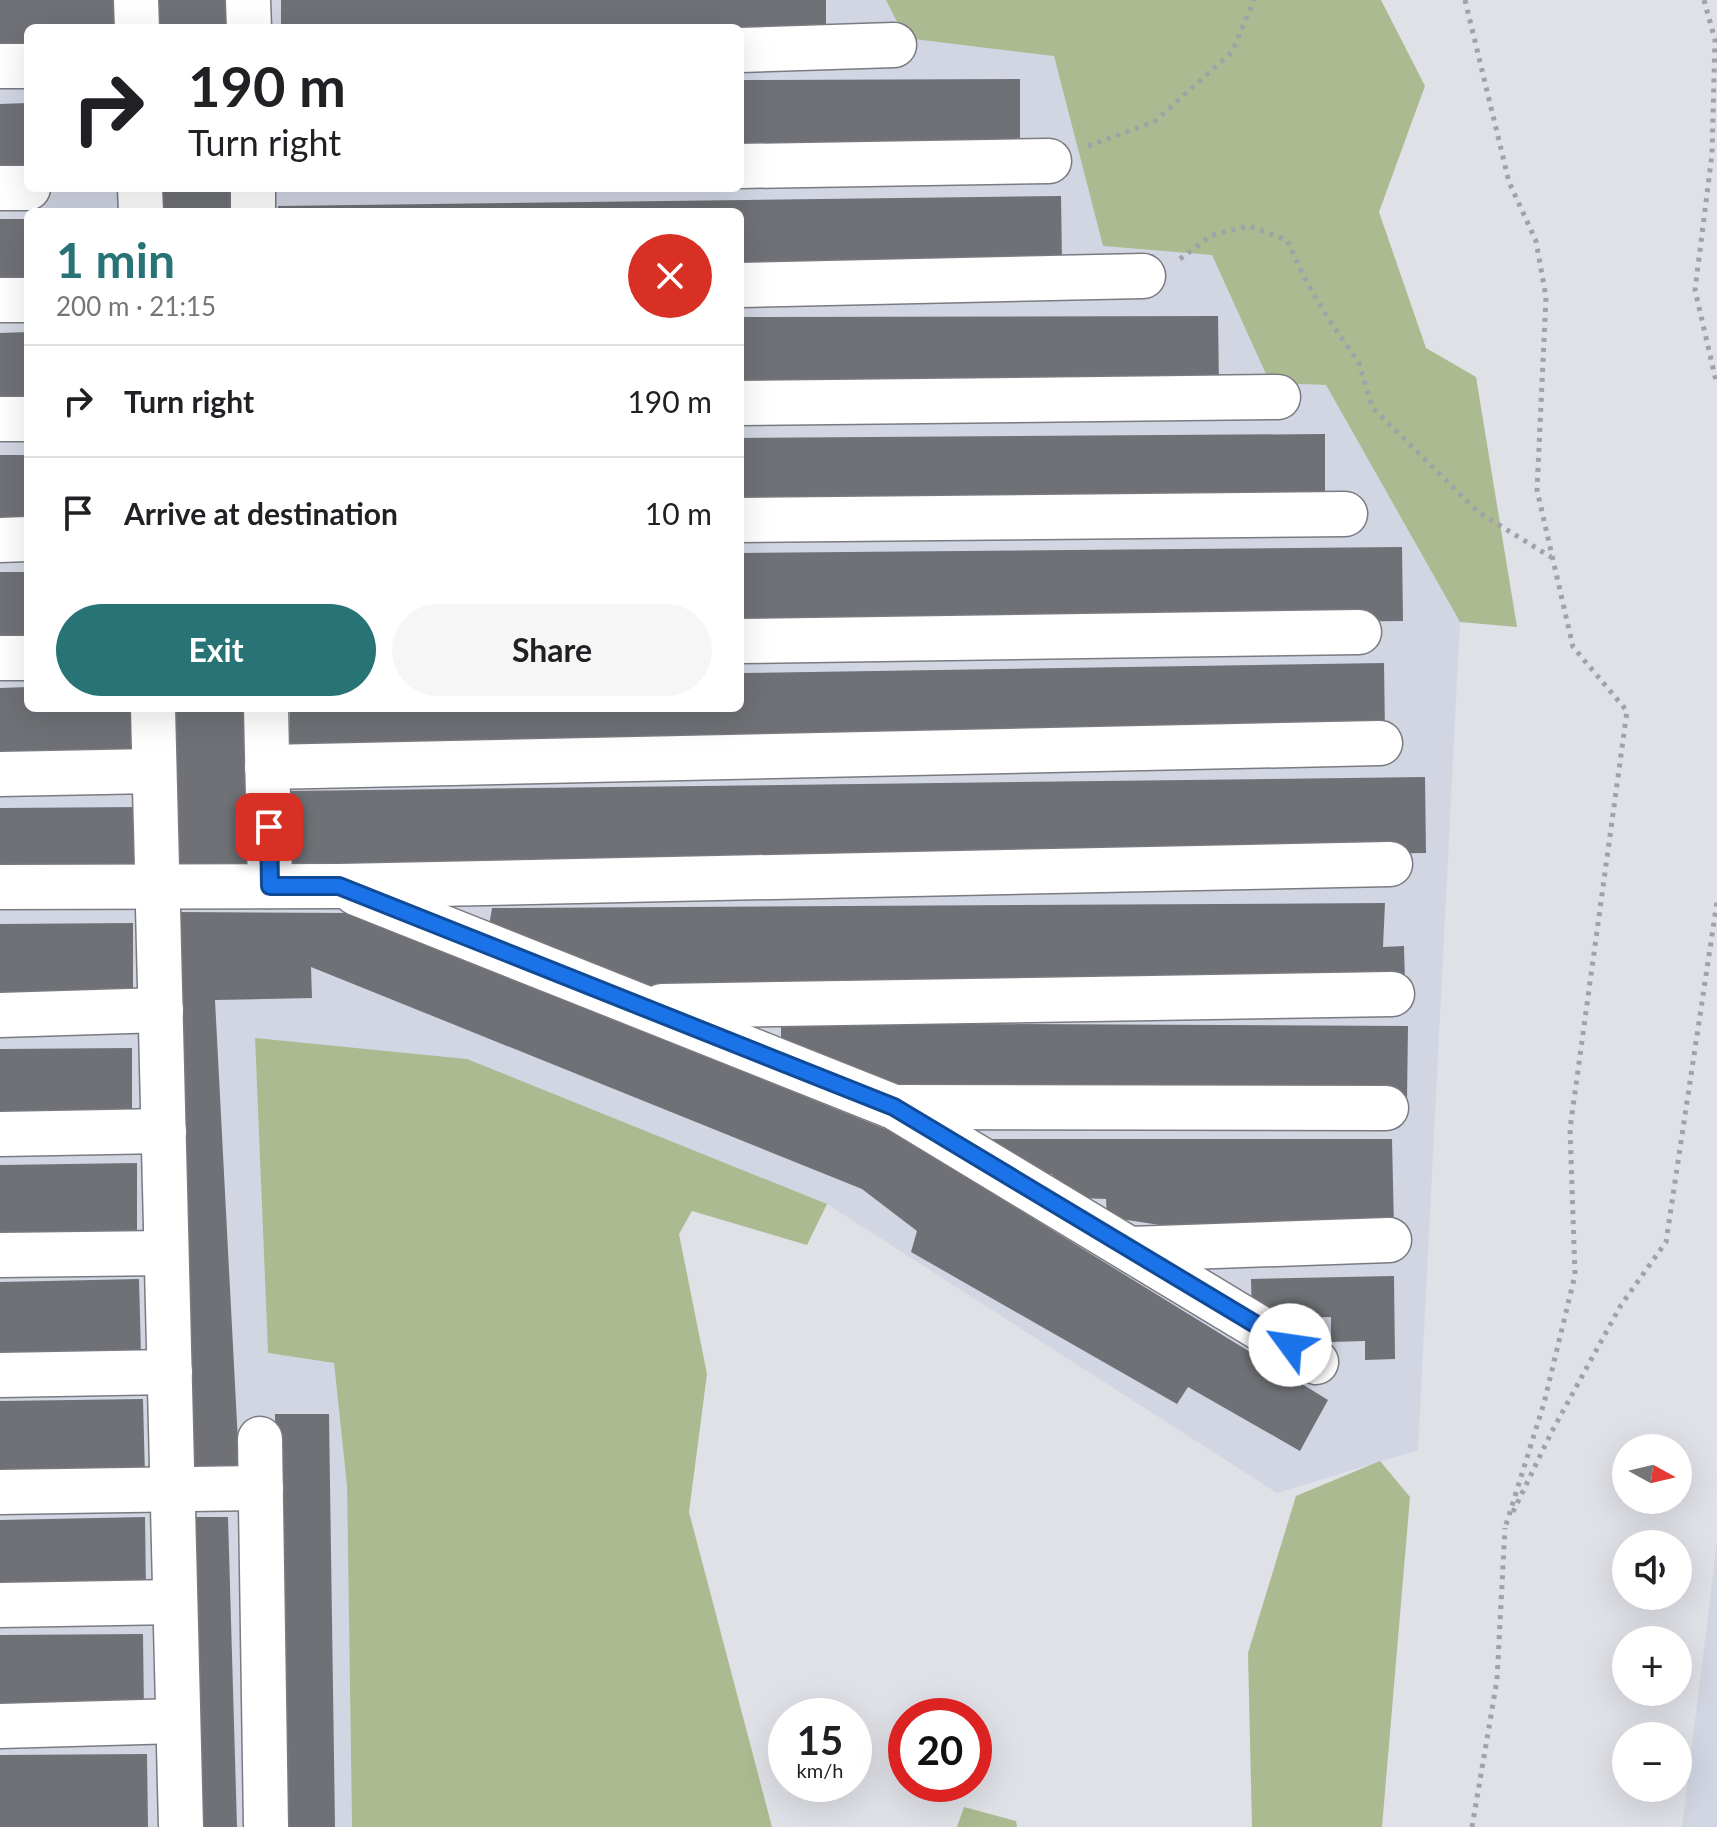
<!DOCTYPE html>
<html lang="en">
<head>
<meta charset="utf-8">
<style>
  body { margin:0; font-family:Lato,sans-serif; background:#f6f6f6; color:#202124; height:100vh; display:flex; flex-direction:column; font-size:30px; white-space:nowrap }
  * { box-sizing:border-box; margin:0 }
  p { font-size:26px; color:#757577 }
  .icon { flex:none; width:44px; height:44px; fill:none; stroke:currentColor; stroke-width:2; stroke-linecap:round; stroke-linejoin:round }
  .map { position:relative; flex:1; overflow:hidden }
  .details { position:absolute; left:24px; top:208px; width:720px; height:504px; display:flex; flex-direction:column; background:#fff; border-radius:12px; box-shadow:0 8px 32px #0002 }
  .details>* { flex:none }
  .banner { position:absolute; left:24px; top:24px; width:720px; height:168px; border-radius:12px; box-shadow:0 8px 32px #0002; background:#fff; color:#202124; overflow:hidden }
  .needle { width:52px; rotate:98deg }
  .tools { position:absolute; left:1612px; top:1434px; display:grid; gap:16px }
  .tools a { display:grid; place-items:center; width:80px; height:80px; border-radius:50%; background:#fff; box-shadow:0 8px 32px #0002; font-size:40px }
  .speed { position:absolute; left:768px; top:1698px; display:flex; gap:16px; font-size:40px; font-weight:700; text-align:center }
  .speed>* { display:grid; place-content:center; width:104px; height:104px; border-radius:50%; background:#fff; box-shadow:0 8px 32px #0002; line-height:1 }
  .speed small { font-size:20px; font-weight:400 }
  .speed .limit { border:12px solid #d22; background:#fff; color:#111 }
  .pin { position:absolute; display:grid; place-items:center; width:68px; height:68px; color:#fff; margin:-34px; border-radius:16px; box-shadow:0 4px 12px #0006 }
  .me { position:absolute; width:88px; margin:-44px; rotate:301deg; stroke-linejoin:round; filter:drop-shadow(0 0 6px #0008) }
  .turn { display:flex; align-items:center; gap:28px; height:168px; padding:0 32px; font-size:36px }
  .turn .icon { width:104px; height:104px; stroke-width:2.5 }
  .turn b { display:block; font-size:56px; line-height:68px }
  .round { display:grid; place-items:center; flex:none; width:84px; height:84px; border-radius:42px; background:#f6f6f6 }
  .head { display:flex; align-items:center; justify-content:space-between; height:136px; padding:0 32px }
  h1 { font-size:48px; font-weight:700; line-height:60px; color:#287376 }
  .button { display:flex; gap:16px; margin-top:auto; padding:16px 32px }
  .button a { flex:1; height:92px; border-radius:48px; background:#287376; color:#fff; font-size:32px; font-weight:700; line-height:92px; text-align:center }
  .button a+a { background:#f6f6f6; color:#202124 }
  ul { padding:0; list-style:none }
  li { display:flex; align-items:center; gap:24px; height:112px; padding:0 32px; border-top:2px solid #e0e0e0 }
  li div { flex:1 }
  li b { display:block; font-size:30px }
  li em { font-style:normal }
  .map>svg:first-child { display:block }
  .built { fill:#d2d6e3; fill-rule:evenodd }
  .green { fill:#acba91 }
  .building { fill:#6f7176 }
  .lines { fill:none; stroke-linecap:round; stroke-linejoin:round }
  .minor-casing { stroke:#797b81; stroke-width:47 }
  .path { stroke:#a1a2a7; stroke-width:5; stroke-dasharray:4 6; stroke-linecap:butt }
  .minor { stroke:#fff; stroke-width:44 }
  .route-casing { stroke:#114b97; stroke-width:20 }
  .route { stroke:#1a73e8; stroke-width:14 }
</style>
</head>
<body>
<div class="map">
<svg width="1717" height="1827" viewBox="0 0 1717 1827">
  <rect width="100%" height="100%" fill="#dfe1e7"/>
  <g class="built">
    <path d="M0,0H886L905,38L1054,55L1103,246L1212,255L1270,383L1326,385L1460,622L1418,1450L1277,1493L827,1204L255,1038L268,1353L334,1363L347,1486L352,1827H0ZM28,28H740V188H28ZM28,212H740V708H28Z"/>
    <polygon points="1717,1542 1717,1827 1682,1827"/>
  </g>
  <g class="green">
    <polygon points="886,0 1381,0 1425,86 1379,212 1426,348 1476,377 1517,627 1460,622 1326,385 1270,383 1212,255 1103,246 1054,56 905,38"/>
    <polygon points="255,1038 467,1059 827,1204 807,1245 692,1211 679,1234 707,1374 689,1512 772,1827 352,1827 347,1486 334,1363 268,1353"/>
    <polygon points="1380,1461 1410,1497 1382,1827 1252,1827 1248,1653 1296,1496"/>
    <polygon points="964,1807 1016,1821 1017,1827 957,1827"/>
  </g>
  <g class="building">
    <polygon points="0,0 116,0 116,28 28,28 28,61 0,61"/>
    <polygon points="157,0 237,0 238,28 158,28"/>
    <polygon points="281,0 826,0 826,37 740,28 281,28"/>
    <polygon points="1020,79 1020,153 740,155 740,80"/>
    <polygon points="28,103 28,177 0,177 0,104"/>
    <polygon points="162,188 242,188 243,212 163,212"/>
    <polygon points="1061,196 1062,262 740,266 740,212 278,212 278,206"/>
    <rect x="0" y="219" width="28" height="70"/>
    <polygon points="1218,316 1219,387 740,389 740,317"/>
    <polygon points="28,332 28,410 0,410 0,333"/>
    <polygon points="1325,434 1325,500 740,504 740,438"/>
    <polygon points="0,455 28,455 28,529 0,530"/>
    <polygon points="1402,547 1403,621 740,628 740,553"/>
    <polygon points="0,572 28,572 28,648 0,649"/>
    <polygon points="1384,663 1385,734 290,751 290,708 740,708 740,673"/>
    <polygon points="28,687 28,708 131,708 132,763 0,765 0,688"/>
    <polygon points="176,708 245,708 248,873 178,874"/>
    <polygon points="1425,777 1426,853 288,867 288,791"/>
    <polygon points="140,807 140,882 0,882 0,808"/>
    <polygon points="1385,903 1383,947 1404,946 1405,983 630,986 487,938 492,908"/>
    <polygon points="179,912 350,913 893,1132 1328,1400 1300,1451 1188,1387 1177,1404 911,1252 917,1231 862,1189 311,967 312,998 215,1000 240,1481 186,1484"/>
    <polygon points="133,923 133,1001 0,1002 0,924"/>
    <polygon points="781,1023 1408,1026 1407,1100 907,1099 781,1051"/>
    <polygon points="132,1048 132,1118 0,1120 0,1049"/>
    <polygon points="984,1139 1392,1139 1394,1228 1220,1234 1107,1217 1106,1199 1054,1197 1052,1174 1020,1172"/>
    <polygon points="137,1163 137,1242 0,1243 0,1165"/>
    <polygon points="1394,1276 1395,1359 1365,1360 1365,1341 1331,1342 1331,1317 1252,1319 1251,1279"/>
    <polygon points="139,1279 141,1355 0,1358 0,1282"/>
    <polygon points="143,1399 145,1477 0,1479 0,1401"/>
    <polygon points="275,1414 329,1414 335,1827 280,1827"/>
    <polygon points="145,1517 146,1589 0,1592 0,1520"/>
    <polygon points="186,1517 228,1517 237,1827 194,1827"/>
    <polygon points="143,1634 144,1713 0,1714 0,1635"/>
    <polygon points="147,1754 148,1827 0,1827 0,1755"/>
  </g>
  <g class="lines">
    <g class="minor-casing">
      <g id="minor">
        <polyline points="136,0 137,28"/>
        <polyline points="248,0 249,28"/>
        <polyline points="740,50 894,45"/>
        <polyline points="0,66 28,66"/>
        <polyline points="740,166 1049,161"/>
        <polyline points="0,188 28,188"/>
        <polyline points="140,188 141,212"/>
        <polyline points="253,188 253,212"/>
        <polyline points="740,285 1143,276"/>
        <polyline points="0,300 28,300"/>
        <polyline points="740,403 1278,397"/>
        <polyline points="0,419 28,419"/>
        <polyline points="740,520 1345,514"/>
        <polyline points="0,540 28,539"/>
        <polyline points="740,641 1359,632"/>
        <polyline points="0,658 28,658"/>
        <polyline points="153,708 181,1827"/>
        <polyline points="266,708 270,886"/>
        <polyline points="267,767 1380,743"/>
        <polyline points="0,774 154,771"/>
        <polyline points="0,887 339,886 1390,864"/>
        <polyline points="356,893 894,1107 1316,1362"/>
        <polyline points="662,1006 1392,994"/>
        <polyline points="0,1015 161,1010"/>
        <polyline points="896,1107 1386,1108"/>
        <polyline points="0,1134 164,1131"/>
        <polyline points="1130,1249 1389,1240"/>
        <polyline points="0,1255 166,1253"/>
        <polyline points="0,1375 170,1372"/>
        <polyline points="260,1439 266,1827"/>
        <polyline points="0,1492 261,1488"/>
        <polyline points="0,1605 175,1602"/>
        <polyline points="0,1726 178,1721"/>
      </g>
    </g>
    <g class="path">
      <polyline points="1465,0 1509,182 1536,241 1546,297 1537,490 1573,647 1627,711 1570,1129 1575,1275 1544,1403 1505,1528"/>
      <polyline points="1704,0 1715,40 1712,154 1695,290 1717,385"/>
      <polyline points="1088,146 1154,122 1232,52 1254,0"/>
      <polyline points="1180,259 1212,235 1249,226 1287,240 1304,277 1329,320 1359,363 1372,407 1478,512 1551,557"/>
      <polyline points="1513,1512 1551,1433 1621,1305 1666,1242 1717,902"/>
      <polyline points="1472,1827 1497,1680 1505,1528"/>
    </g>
    <use href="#minor" class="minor"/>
  </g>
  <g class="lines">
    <g class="route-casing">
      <polyline id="route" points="269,827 270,886 339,886 894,1107 1290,1345"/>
    </g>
    <use href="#route" class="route"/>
  </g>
</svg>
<div class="tools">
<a><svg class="needle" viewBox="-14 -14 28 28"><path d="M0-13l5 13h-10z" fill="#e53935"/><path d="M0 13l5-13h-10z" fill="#757577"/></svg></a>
<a><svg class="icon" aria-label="sound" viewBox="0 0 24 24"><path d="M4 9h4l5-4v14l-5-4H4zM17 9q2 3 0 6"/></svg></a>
<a>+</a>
<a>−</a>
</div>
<div class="speed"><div>15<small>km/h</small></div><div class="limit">20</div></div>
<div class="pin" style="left:269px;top:827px;background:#d93025"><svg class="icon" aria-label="arrive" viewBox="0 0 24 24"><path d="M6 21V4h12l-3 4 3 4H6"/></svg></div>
<svg class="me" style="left:1290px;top:1345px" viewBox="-20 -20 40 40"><circle r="19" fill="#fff"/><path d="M0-13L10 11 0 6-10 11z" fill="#1a73e8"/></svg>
<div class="banner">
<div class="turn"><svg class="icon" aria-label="right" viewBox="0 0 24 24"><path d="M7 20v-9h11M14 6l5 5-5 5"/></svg><div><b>190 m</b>Turn right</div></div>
</div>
<section class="details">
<div class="head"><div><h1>1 min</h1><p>200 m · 21:15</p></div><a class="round" style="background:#d93025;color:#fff"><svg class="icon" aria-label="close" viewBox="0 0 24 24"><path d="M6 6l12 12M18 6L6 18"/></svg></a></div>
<ul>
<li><svg class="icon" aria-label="right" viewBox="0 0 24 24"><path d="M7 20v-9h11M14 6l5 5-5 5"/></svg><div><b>Turn right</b></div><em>190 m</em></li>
<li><svg class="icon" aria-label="arrive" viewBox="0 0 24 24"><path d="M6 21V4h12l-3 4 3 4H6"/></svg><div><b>Arrive at destination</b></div><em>10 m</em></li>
</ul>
<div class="button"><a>Exit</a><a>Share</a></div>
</section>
</div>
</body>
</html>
